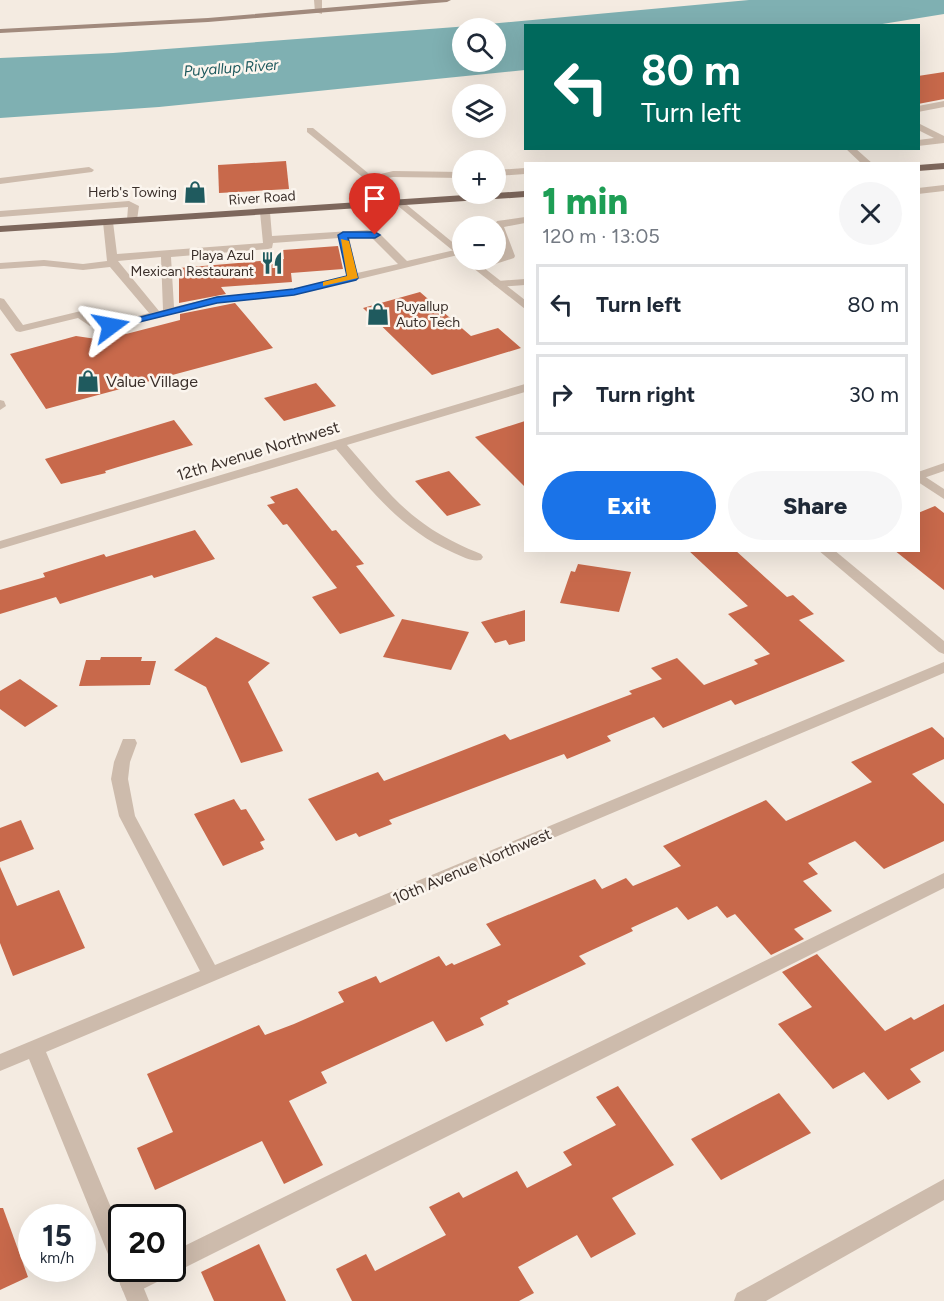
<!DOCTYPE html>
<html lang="en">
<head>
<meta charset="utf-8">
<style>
  body { margin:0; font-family:Figtree,sans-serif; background:#f6f6f7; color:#1f2937; height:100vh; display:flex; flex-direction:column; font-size:22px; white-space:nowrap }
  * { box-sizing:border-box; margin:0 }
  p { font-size:20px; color:#747a83 }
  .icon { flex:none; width:33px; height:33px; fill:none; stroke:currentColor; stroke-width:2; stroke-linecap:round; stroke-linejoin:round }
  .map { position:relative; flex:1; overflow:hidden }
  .panel { position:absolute; left:524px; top:162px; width:396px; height:390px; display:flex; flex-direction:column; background:#fff; border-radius:0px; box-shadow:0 6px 24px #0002 }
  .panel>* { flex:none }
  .hud { position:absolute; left:524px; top:24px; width:396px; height:126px; border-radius:0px; box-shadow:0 6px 24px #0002; background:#00695c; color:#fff; overflow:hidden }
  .controls { position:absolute; left:452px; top:18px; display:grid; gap:12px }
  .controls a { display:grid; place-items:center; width:54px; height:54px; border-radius:50%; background:#fff; box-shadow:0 6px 24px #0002; font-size:30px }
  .speed { position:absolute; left:18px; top:1204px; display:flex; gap:12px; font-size:30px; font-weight:700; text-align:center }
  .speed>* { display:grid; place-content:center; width:78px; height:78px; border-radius:50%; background:#fff; box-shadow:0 6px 24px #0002; line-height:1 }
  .speed small { font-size:15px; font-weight:400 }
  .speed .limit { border:3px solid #111; border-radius:9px; background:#fff; color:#111 }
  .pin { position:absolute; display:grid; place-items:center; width:51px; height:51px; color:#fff; margin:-62px -26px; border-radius:50% 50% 50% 0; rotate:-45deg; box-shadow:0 0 6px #0007 }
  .pin .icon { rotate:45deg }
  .me { position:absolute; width:66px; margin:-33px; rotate:77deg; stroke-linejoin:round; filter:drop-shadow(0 0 4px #0008) }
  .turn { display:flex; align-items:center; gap:21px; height:126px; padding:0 18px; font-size:27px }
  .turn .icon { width:78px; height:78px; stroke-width:2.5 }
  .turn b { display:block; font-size:42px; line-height:51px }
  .round { display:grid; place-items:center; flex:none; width:63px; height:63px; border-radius:32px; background:#f6f6f7 }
  .summary { display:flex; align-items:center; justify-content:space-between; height:102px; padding:0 18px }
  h1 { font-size:36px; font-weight:800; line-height:45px; color:#1e9e55 }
  .button { display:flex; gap:12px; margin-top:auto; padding:12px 18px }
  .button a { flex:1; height:69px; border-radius:36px; background:#1a73e8; color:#fff; font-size:24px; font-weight:800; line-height:69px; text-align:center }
  .button a+a { background:#f6f6f7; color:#1f2937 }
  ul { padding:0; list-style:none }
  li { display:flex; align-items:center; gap:18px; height:81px; margin:0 12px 9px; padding:0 6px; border:3px solid #e0e1e3; border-radius:0px }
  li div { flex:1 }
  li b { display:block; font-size:22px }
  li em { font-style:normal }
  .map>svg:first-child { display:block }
  .water { fill:#7fb0b2; fill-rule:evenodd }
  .building { fill:#c8694b }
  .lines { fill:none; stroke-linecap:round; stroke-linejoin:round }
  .lane { fill:#cdbbac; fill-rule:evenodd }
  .street { fill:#cdbbac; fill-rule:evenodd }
  .secondary { fill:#a18a7d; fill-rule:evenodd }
  .primary { fill:#7d675c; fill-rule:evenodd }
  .route { fill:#1a73e8; stroke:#114b97; stroke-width:1.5 }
  .slow { fill:#f59e0b }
  .labels { text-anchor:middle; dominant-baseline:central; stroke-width:5; stroke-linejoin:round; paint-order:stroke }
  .far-poi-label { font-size:14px; fill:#3b302b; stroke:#fbf5ee; text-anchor:end }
  .far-street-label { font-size:14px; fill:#3b302b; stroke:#fbf5ee }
  .far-water-label { font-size:15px; font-style:italic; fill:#1f5a5e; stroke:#fbf5ee }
  .poi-label { font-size:16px; fill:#3b302b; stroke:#fbf5ee; text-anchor:start }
  .street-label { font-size:16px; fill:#3b302b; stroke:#fbf5ee }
</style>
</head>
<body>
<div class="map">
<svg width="944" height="1301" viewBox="0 0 944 1301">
  <rect width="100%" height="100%" fill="#f4ebe1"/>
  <path class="water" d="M749,0H944V14L870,26H525V70L159,107L0,118V58L113,53L456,27ZM462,28H495V62H462Z"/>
  <g class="building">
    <polygon points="944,72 944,99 918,104 918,76"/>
    <polygon points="286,161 289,189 219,193 218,165"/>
    <polygon points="338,246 343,269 291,273 292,282 221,287 226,294 179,303 179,268 284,259 283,250"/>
    <polygon points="420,292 471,336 498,328 521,348 432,375 363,308"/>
    <polygon points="235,303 273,348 46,409 10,354 76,336 103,340 180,320 180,314"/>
    <polygon points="316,383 336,406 284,421 264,398"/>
    <polygon points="174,420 193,445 118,467 105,471 106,473 61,484 45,459"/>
    <polygon points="525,421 525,487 475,437"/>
    <polygon points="449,471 481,505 447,516 415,481"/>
    <polygon points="297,488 332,531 336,530 364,564 356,566 395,616 340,634 312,597 337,588 287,524 283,525 267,505 275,503 270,497"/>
    <polygon points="935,506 944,513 944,590 894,550 918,550 918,513"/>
    <polygon points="195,530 215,559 154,578 152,575 60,604 56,597 0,614 0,590 45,577 43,573 104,554 106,557"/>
    <polygon points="688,550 735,550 787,597 793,595 814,614 799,620 845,661 735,705 731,700 663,728 654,717 607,736 611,741 567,759 564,754 389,820 392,824 359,837 356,833 336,841 308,799 378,772 384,781 505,734 510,740 632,694 629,691 662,679 651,668 677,658 704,685 758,664 754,660 770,654 728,614 748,606"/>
    <polygon points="578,564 631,572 619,612 560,603 571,571 575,572"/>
    <polygon points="525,610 525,641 509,645 506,640 495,643 481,622"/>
    <polygon points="402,619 469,632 451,670 383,657"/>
    <polygon points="216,637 270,663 248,682 283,751 241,763 206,687 174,670"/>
    <polygon points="101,657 142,657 141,661 156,661 150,685 79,686 86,660 100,660"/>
    <polygon points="20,679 58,706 25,727 0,709 0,691"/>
    <polygon points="932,727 944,738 944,759 912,774 944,804 944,841 884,869 855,841 808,863 818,874 803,881 832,911 794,929 804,939 771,955 735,914 727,918 717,906 688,920 677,907 631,928 633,931 579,956 586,964 507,1001 509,1004 480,1018 484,1025 446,1042 433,1021 321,1072 327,1083 289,1101 323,1165 284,1184 262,1141 155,1190 137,1148 173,1132 147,1074 259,1025 265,1035 294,1024 344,1002 338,992 376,976 380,983 439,956 446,966 452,963 454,965 501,945 486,924 595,879 602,889 626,878 633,886 681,866 663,846 766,800 786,821 872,782 851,762"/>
    <polygon points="234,799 241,810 246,809 265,840 260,842 264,849 223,866 194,814"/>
    <polygon points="21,820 34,849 0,862 0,828"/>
    <polygon points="0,867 17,906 59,890 85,948 13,976 0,943"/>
    <polygon points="817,954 885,1031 911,1017 914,1020 944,1004 944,1051 910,1069 921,1082 888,1100 864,1072 833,1089 778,1024 812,1007 782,972"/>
    <polygon points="618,1086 674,1165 612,1198 636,1234 591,1258 577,1235 518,1267 534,1293 519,1301 352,1301 336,1269 366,1254 375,1271 446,1235 429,1207 459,1192 463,1198 517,1171 527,1188 572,1165 563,1152 616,1125 596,1097"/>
    <polygon points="779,1093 811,1133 721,1180 691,1139"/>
    <polygon points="0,1208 3,1208 28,1277 0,1290"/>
    <polygon points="259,1244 286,1301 214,1301 201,1272"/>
  </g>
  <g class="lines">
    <g class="lane">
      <polygon points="314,0 322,0 322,14 315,12"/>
      <polygon points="944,101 944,107 918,112 918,106"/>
      <polygon points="918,123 944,136 944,143 918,146 918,140 934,138 918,130"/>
      <polygon points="845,148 855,148 873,164 862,164"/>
      <polygon points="89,167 94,170 92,172 0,184 0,178"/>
      <polygon points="525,168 525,174 495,176 495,170"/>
      <polygon points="393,171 462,172 462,178 393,177 369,181 364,178"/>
      <polygon points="944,185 944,191 918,194 918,188"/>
      <polygon points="129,201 139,206 137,220 132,223 127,220 128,207 0,217 0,211"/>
      <path d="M265,209L270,212L272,236L367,230L379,233L407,261L459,249L462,250V254L294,295L217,303L111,329L90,326L78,318L20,332L16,331L0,309V298L4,299L23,325L81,311L98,321L111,323L149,313L110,267L83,270L44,266L0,269V263L44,260L83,264L107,261L103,222L108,219L113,222L117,254L263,243L260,212ZM367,236L371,237L398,264L357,273L349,237ZM339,238L347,276L294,289L217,297L174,307L171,257L268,249L272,248L273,243ZM161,257L163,310L159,311L118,261Z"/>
      <polygon points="525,217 525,223 504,227 515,256 514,258 480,269 472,269 472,265 495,260 495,257 504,254 494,226 497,221"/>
      <polygon points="525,279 525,285 498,287 493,284 498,281"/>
      <polygon points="0,400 4,401 6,406 0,410"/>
      <polygon points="918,472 944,489 944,499 918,482"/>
      <polygon points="944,873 944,888 180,1270 170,1273 169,1276 131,1295 123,1291 120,1284 123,1277 138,1269 172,1269 172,1252"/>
    </g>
    <g class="street">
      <polygon points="307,128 313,128 462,250 462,258 307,132"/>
      <polygon points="463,260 474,260 525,300 525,309"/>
      <path d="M525,384V392L347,445C394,499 412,526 481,554L483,557L481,560C472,562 463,557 454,553C400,529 373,492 336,449L0,549V541Z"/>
      <polygon points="944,463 944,471 918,480 918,472"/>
      <polygon points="818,550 834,550 944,641 944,654 939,652"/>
      <polygon points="944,662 944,673 46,1052 122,1234 122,1269 136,1269 149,1301 127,1301 29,1059 0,1071 0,1054 200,971 119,816 111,779 114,762 123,739 135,739 137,743 130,762 128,779 135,816 215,965"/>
      <polygon points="944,1179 944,1200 766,1301 734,1301 737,1293"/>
    </g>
    <polygon class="secondary" points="419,0 451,0 447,2 208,22 0,33 0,29 208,18"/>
    <g class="primary">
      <polygon points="944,163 944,169 918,171 918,165"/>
      <polygon points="525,191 525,197 0,232 0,226"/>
    </g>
  </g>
  <polygon class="route" points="343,232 375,232 380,235 375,238 348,238 358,278 356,280 294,295 217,303 111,329 106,326 217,297 294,289 347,276 338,235"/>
  <polygon class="slow" points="341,239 349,241 358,278 323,286 323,282 347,276"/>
  <defs>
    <g id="shop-bare" transform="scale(1.8)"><path d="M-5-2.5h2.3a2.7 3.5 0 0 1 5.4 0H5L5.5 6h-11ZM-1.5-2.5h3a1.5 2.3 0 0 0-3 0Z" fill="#1f5a5e" stroke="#fbf5ee" stroke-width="2.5" paint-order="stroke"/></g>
    <g id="restaurant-bare" transform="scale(1.8)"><path d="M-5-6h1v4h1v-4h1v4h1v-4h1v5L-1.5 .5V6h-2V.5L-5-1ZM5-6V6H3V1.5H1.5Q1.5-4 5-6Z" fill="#1f5a5e" stroke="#fbf5ee" stroke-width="2.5" paint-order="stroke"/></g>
  </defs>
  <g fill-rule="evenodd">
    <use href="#shop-bare" x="195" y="192"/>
    <use href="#restaurant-bare" x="272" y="263"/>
    <use href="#shop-bare" x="378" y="314"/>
    <use href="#shop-bare" x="88" y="381"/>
  </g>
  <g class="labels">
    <g class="far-poi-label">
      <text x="177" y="192">Herb's Towing</text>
      <text x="254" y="255">Playa Azul<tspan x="254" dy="16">Mexican Restaurant</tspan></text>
      <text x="396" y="306" text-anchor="start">Puyallup<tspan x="396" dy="16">Auto Tech</tspan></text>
    </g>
    <g class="far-street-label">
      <text transform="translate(262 198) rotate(-4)">River Road</text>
    </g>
    <g class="far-water-label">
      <text transform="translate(231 68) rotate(-4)">Puyallup River</text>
    </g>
    <g class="poi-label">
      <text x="106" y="381">Value Village</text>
    </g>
    <g class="street-label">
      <text transform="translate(258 451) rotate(-17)">12th Avenue Northwest</text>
      <text transform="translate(472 866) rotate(-23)">10th Avenue Northwest</text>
    </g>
  </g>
</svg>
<div class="controls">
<a><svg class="icon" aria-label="search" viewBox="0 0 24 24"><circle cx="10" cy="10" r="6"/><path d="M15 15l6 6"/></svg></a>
<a><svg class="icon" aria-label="layers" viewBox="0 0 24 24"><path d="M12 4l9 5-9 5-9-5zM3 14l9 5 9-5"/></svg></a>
<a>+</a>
<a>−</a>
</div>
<div class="speed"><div>15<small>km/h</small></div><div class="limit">20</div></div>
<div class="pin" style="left:375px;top:235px;background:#d93025"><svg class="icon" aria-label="arrive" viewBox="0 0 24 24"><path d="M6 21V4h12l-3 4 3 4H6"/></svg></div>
<svg class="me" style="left:111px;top:326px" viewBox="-20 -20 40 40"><path d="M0-17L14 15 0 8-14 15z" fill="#1a73e8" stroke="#fff" stroke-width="4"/></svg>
<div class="hud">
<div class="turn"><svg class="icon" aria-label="left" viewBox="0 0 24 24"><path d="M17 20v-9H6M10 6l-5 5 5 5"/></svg><div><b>80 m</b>Turn left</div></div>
</div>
<section class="panel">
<div class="summary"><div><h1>1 min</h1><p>120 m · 13:05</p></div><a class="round"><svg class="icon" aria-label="close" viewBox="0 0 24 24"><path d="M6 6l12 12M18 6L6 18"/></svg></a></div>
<ul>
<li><svg class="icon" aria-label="left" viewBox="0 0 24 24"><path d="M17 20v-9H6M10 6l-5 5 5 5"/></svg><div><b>Turn left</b></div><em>80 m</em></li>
<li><svg class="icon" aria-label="right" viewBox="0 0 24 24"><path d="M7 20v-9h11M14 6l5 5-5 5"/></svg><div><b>Turn right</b></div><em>30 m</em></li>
</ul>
<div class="button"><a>Exit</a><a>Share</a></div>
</section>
</div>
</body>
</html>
